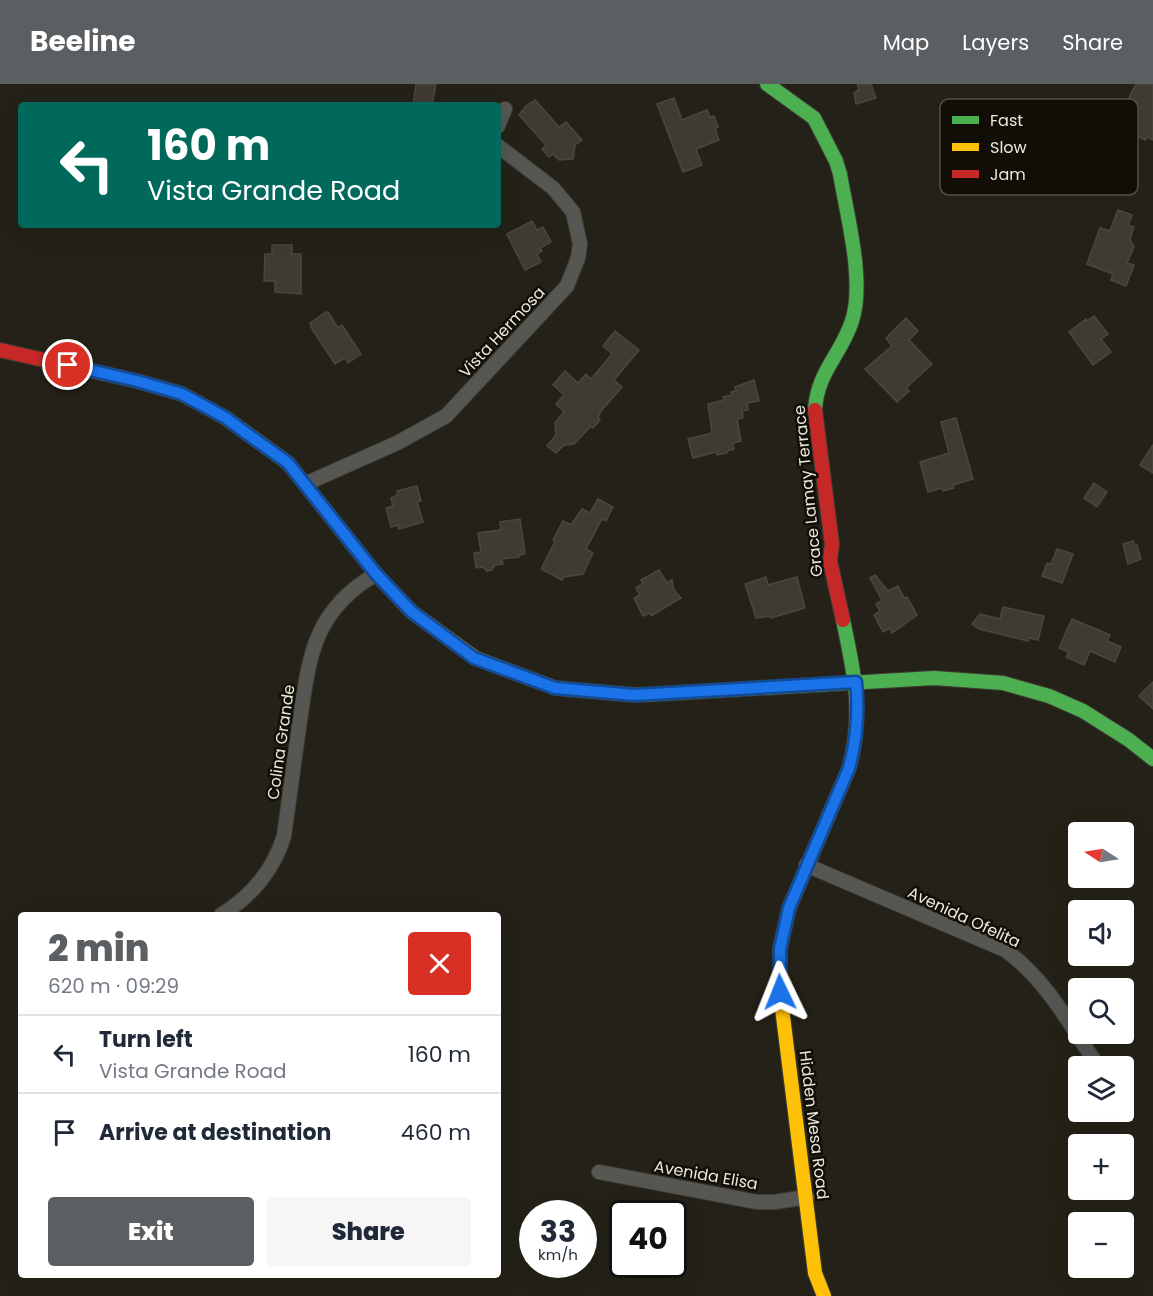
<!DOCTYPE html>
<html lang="en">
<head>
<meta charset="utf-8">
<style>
  body { margin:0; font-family:Poppins,sans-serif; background:#f6f6f7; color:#1f2937; height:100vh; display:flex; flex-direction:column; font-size:22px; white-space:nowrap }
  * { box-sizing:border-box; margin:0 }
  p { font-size:20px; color:#747a83 }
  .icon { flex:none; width:33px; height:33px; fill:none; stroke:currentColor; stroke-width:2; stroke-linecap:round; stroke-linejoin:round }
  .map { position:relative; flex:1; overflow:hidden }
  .panel { position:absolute; left:18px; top:828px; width:483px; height:366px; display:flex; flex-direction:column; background:#fff; border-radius:6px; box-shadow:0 6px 24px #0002 }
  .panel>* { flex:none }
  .guide { position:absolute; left:18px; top:18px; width:483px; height:126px; border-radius:6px; box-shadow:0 6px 24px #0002; background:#00695c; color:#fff; overflow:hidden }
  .needle { width:39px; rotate:282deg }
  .tools { position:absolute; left:1068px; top:738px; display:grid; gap:12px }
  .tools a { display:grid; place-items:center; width:66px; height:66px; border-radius:6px; background:#fff; box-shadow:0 6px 24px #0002; font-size:30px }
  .speed { position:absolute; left:519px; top:1116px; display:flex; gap:12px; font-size:30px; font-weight:700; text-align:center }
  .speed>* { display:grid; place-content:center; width:78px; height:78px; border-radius:50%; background:#fff; box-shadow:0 6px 24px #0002; line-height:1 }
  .speed small { font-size:15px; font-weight:400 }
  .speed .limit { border:3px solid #111; border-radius:9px; background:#fff; color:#111 }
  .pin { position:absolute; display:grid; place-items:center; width:51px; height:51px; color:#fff; margin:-26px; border:3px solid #fff; border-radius:50%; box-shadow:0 2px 6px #0007 }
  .me { position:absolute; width:66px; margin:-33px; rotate:358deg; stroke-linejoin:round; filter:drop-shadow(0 0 4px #0008) }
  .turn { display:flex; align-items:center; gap:21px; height:126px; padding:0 30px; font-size:27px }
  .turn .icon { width:78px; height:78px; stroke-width:2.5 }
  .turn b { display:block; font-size:42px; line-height:51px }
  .round { display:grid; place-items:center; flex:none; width:63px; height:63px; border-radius:6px; background:#f6f6f7 }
  .summary { display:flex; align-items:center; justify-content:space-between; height:102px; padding:0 30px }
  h1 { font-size:36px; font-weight:800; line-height:45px; color:#5b5f62 }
  .cta { display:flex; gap:12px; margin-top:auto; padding:12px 30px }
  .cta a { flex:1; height:69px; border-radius:6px; background:#5b5f62; color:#fff; font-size:24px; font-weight:800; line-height:69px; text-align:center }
  .cta a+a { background:#f6f6f7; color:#1f2937 }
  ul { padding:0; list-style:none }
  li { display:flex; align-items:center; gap:18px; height:78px; padding:0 30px; border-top:2px solid #e0e1e3 }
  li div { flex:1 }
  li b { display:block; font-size:22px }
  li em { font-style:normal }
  header { display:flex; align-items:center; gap:36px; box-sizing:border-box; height:84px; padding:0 30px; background:#5b5f62; color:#fff }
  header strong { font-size:28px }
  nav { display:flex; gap:33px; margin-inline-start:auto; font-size:21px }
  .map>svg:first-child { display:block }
  .building { fill:#3f3a32; stroke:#4b4740; stroke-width:1.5 }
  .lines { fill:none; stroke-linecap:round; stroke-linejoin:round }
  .street-casing { stroke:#3f3d34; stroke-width:16 }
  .fast-casing { stroke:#3f3d34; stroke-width:16 }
  .slow-casing { stroke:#3f3d34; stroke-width:16 }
  .jam-casing { stroke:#3f3d34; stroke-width:16 }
  .street { stroke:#565753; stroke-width:14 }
  .fast { stroke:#4caf50; stroke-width:14 }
  .slow { stroke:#ffc107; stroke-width:14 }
  .jam { stroke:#c62828; stroke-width:14 }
  .route-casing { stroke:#114b97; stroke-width:15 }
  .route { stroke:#1a73e8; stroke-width:10 }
  .labels { text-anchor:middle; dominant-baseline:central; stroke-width:5; stroke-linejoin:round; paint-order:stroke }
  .street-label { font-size:16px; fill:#eae7db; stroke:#100e06 }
  .key { fill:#100e06; stroke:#514f46; stroke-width:1.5 }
  .key-label { font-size:16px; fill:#eae7db }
</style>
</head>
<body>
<header>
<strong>Beeline</strong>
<nav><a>Map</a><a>Layers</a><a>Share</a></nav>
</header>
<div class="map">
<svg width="1153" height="1212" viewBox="0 0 1153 1212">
  <rect width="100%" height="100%" fill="#242218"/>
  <g class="building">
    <polygon points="416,0 436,0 432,21 413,21"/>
    <polygon points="857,0 871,0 876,14 856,20 854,9 859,5"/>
    <polygon points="1136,0 1153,0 1153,56 1147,53 1145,56 1116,40"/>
    <polygon points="674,14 682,36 707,26 710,33 714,32 718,43 715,45 719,56 696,65 702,81 683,88 657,20"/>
    <polygon points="535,16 559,43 566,38 582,56 575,61 573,75 559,76 553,70 549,73 542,65 546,61 519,31 526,22"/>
    <polygon points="1118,126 1132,131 1128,141 1134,143 1130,155 1134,163 1127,179 1134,181 1126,202 1111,196 1113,190 1087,180 1100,144 1110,147"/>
    <polygon points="532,137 537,146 543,143 551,158 540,164 542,167 537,170 541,178 525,186 507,150"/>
    <polygon points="272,161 292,161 292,170 301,170 301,210 275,208 275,197 264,197 265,170 272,170"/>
    <polygon points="326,228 328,228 338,244 342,241 361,270 348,279 345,274 335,280 312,245 310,239"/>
    <polygon points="1094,232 1108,250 1101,255 1111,268 1093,281 1069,248 1086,235 1087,237"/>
    <polygon points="906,234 918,247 909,256 932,280 906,304 909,307 897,318 865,285 892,262 886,254"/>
    <polygon points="615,247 639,266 614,296 622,303 601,327 598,334 600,336 593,344 591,342 574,360 564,361 556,369 547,362 556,351 555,339 564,328 556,320 564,311 553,301 565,287 578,299 586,290 591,295 612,270 603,262"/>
    <polygon points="754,296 759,317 747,319 748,326 742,327 743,334 737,335 741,357 733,359 734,365 727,367 727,369 717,371 716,368 693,374 688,355 712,349 708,320 724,316 723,313 732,311 731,308 736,307 735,303"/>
    <polygon points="956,334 973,395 953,401 954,404 943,407 942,404 928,408 920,378 949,369 941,338"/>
    <polygon points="1153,361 1153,389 1140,381"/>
    <polygon points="1094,399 1107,408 1097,423 1084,414"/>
    <polygon points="417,402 421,417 417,418 423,438 399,445 398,441 391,443 386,424 393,422 391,414 398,411 397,407"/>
    <polygon points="598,415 613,423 606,437 602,435 586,465 593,469 583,490 564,493 562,496 541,485 555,457 553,456 563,437 571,441 582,425 590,429"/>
    <polygon points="520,435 525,470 519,471 519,473 502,475 503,480 495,481 492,486 487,487 483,483 476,484 474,469 481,468 478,449 501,446 500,438"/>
    <polygon points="1133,457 1135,462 1137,461 1141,475 1128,480 1123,460"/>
    <polygon points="1057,465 1073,470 1062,499 1042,492 1047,479 1051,480"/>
    <polygon points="659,486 667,499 672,496 674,506 681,514 651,532 650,529 643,532 634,514 640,511 636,504 643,499 641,496"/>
    <polygon points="875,491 888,507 898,502 904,514 907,513 917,531 892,549 890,544 883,548 874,531 880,527 876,520 882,516 870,494"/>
    <polygon points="766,493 768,501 797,493 805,524 771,534 771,532 756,534 745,500"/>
    <polygon points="1003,523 1044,532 1038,556 1029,554 1028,557 979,545 972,540 980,530 1000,535"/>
    <polygon points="1072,535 1110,551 1107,557 1121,563 1115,578 1090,567 1084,581 1066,573 1069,568 1059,564"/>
    <polygon points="1153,598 1153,625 1139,612"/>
  </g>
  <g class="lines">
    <g class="street-casing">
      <g id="street">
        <polyline points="498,42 505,25"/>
        <polyline points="305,400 397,359 446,332 567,202 578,174 580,160 573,128 553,104 498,62"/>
        <path d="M806,781L1005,866C1046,895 1070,941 1098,982"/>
        <path d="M221,831C252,812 273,787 284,752C289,715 294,679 299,643C309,576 311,528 376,490"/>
        <polyline points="599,1088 757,1118 775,1118 807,1113"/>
      </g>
    </g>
    <g class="fast-casing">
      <g id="fast">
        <path d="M767,0L814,34L836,77L840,90C847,132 865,197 852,237C841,271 817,288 815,326"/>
        <polyline points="657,610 934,594 1003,599 1049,612 1083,627 1129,656 1153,675"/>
        <path d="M780,888V865L789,824L849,684C864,630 854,588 843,536"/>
      </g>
    </g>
    <g class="slow-casing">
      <g id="slow">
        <polyline points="241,345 288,379 376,490 412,528 475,574 555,604 635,611 657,610"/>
        <polyline points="780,888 780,908 815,1189 824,1212"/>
      </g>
    </g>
    <g class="jam-casing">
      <g id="jam">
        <polyline points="0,266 137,297 182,310 226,334 241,345"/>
        <polyline points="815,326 832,460 830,477 843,536"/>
      </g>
    </g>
    <use href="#street" class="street"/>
    <use href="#fast" class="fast"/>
    <use href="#slow" class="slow"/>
    <use href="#jam" class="jam"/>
  </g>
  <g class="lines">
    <g class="route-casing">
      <path id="route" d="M68,281L137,297L182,310L226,334L242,346L288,379L376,490L412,528L474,574L555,604L635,611L856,598C859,628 857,655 849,684L789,824L780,865V908"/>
    </g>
    <use href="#route" class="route"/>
  </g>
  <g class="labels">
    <g class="street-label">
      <text transform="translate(502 248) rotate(-47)">Vista Hermosa</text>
      <text transform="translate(808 407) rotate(-96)">Grace Lamay Terrace</text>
      <text transform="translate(281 658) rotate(-82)">Colina Grande</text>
      <text transform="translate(964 833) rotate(25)">Avenida Ofelita</text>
      <text transform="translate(814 1041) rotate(83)">Hidden Mesa Road</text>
      <text transform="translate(706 1091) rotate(10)">Avenida Elisa</text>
    </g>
  </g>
  <rect x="940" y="15" width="198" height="96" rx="9" class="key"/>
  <rect x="952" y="32" width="27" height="8" fill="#4caf50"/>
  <rect x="952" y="59" width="27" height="8" fill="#ffc107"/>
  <rect x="952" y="86" width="27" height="8" fill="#c62828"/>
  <g class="key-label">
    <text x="990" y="42">Fast</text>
    <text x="990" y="69">Slow</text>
    <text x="990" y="96">Jam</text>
  </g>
</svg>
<div class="tools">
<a><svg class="needle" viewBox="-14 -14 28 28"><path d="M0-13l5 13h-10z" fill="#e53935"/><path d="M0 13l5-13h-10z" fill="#747a83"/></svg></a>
<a><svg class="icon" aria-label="sound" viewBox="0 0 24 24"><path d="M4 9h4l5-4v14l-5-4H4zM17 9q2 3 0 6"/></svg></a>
<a><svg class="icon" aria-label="search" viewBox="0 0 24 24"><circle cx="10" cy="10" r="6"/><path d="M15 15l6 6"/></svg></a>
<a><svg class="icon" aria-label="layers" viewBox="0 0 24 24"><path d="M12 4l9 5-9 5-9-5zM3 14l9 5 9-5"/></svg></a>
<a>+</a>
<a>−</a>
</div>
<div class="speed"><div>33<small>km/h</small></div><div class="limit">40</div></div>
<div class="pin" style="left:68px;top:281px;background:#d93025"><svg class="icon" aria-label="arrive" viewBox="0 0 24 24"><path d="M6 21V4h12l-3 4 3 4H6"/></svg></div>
<svg class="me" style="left:780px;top:908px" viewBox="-20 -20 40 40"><path d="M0-17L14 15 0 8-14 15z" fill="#1a73e8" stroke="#fff" stroke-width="4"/></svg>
<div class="guide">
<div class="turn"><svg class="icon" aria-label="left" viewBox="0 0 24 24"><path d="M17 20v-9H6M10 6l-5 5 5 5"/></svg><div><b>160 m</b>Vista Grande Road</div></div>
</div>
<section class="panel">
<div class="summary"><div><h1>2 min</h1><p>620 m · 09:29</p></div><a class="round" style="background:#d93025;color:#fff"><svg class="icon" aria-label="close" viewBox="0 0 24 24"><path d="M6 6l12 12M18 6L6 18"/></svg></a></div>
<ul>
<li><svg class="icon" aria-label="left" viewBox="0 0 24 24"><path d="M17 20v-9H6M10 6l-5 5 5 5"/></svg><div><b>Turn left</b><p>Vista Grande Road</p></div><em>160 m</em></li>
<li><svg class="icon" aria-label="arrive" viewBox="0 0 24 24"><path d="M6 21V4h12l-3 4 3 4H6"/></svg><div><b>Arrive at destination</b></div><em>460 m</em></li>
</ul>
<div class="cta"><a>Exit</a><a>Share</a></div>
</section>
</div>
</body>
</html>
